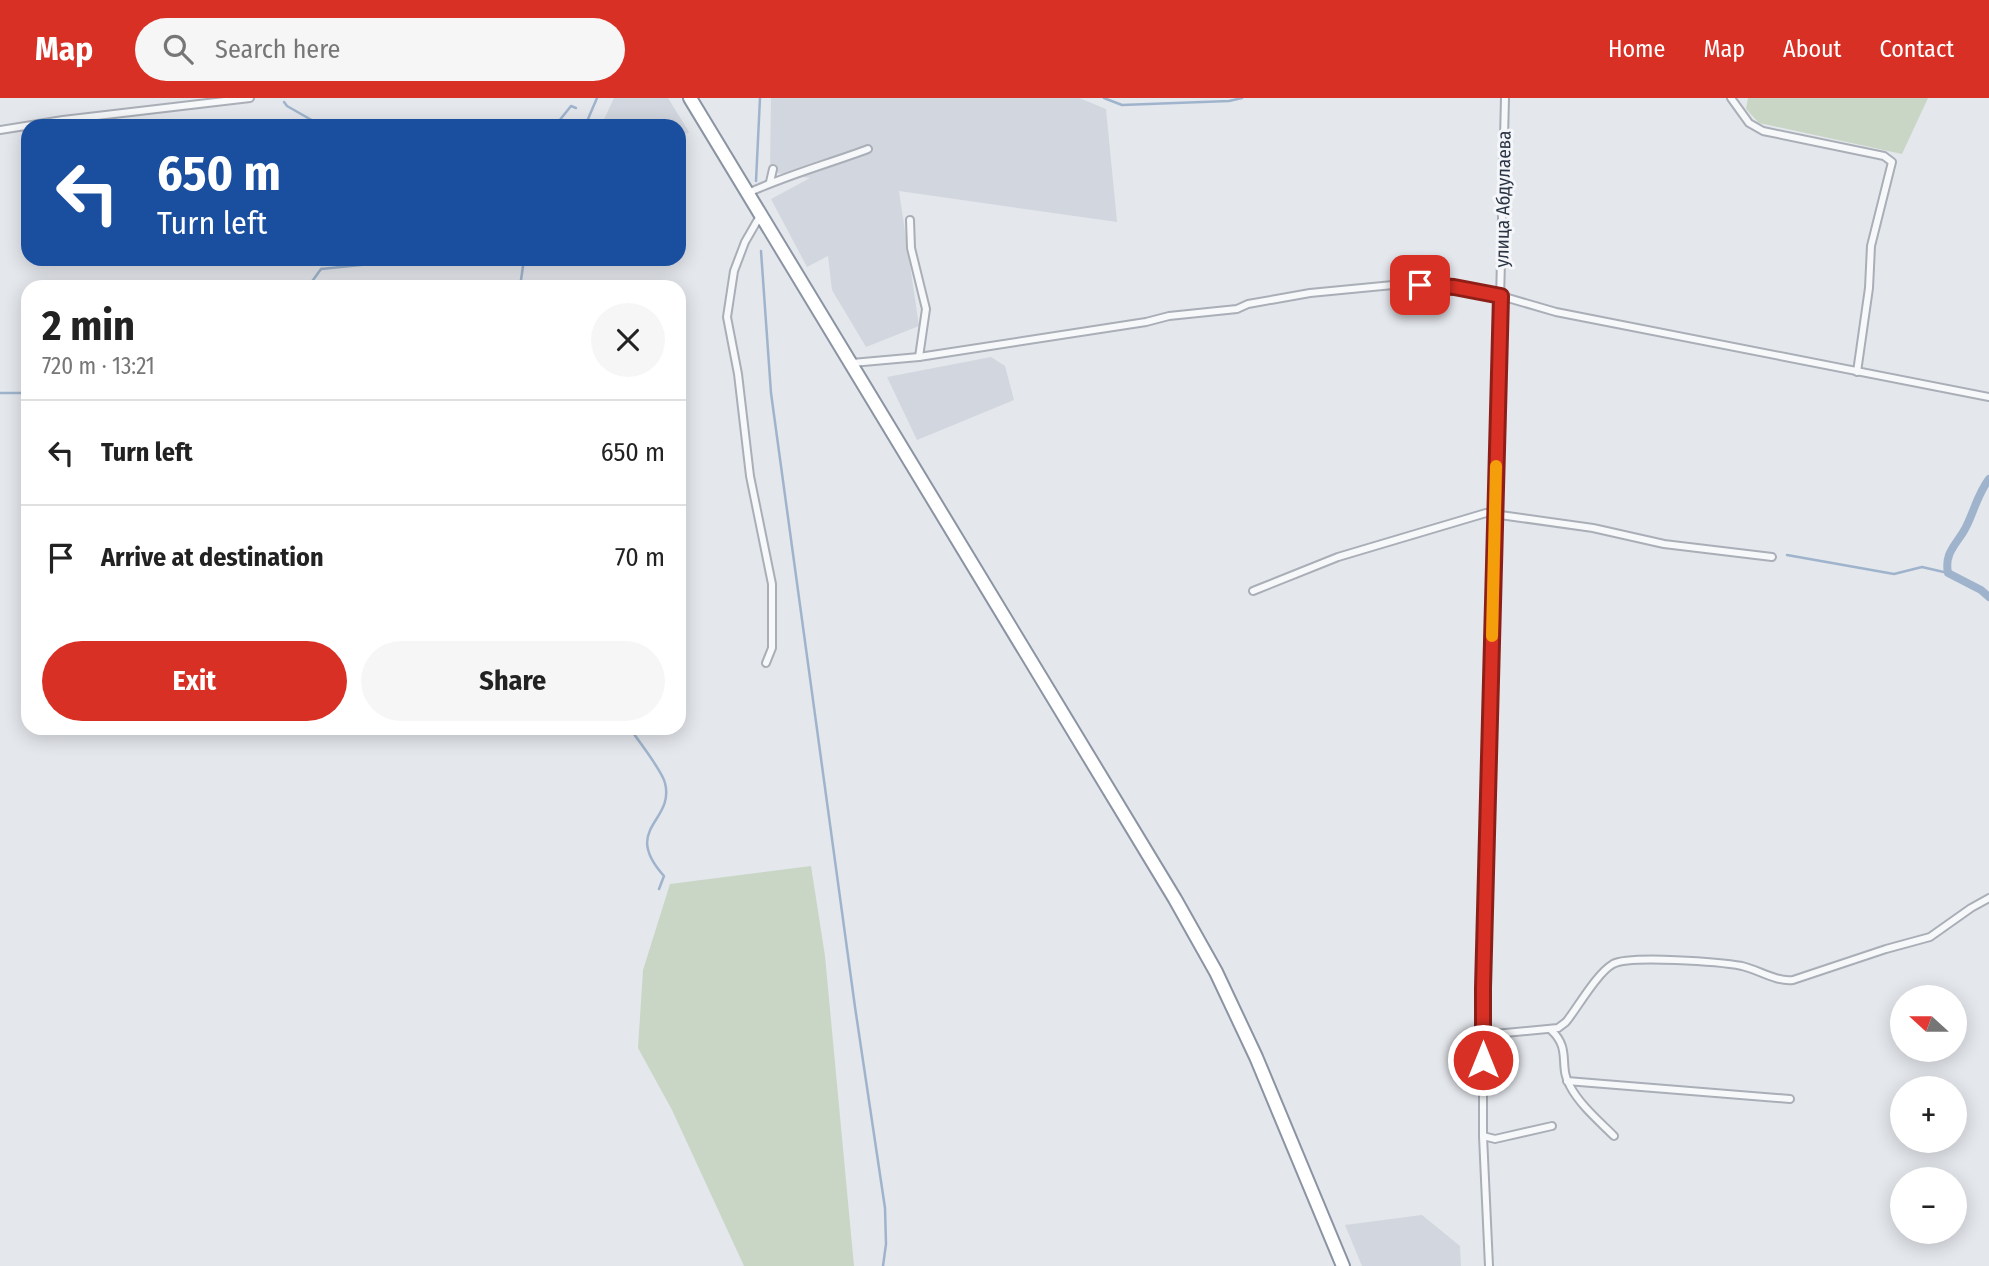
<!DOCTYPE html>
<html lang="en">
<head>
<meta charset="utf-8">
<style>
  body { margin:0; font-family:"Fira Sans Condensed",sans-serif; background:#f6f6f6; color:#222; height:100vh; display:flex; flex-direction:column; font-size:26px; white-space:nowrap }
  * { box-sizing:border-box; margin:0 }
  p { font-size:23px; color:#767676 }
  .icon { flex:none; width:38px; height:38px; fill:none; stroke:currentColor; stroke-width:2; stroke-linecap:round; stroke-linejoin:round }
  .map { position:relative; flex:1; overflow:hidden }
  .details { position:absolute; left:21px; top:182px; width:665px; height:455px; display:flex; flex-direction:column; background:#fff; border-radius:21px; box-shadow:0 4px 18px #0003 }
  .details>* { flex:none }
  .top-card { position:absolute; left:21px; top:21px; width:665px; height:147px; border-radius:21px; box-shadow:0 4px 18px #0003; background:#1a4fa0; color:#fff; overflow:hidden }
  .needle { width:46px; rotate:291deg }
  .buttons { position:absolute; left:1890px; top:887px; display:grid; gap:14px }
  .buttons a { display:grid; place-items:center; width:77px; height:77px; border-radius:50%; background:#fff; box-shadow:0 4px 18px #0003; font-size:35px }
  .pin { position:absolute; display:grid; place-items:center; width:60px; height:60px; color:#fff; margin:-30px; border-radius:14px; box-shadow:0 4px 10px #0006 }
  .me { position:absolute; width:77px; margin:-38px; rotate:0deg; stroke-linejoin:round; filter:drop-shadow(0 0 5px #0008) }
  .turn { display:flex; align-items:center; gap:24px; height:147px; padding:0 21px; font-size:32px }
  .turn .icon { width:91px; height:91px; stroke-width:2.5 }
  .turn b { display:block; font-size:49px; line-height:60px }
  .round { display:grid; place-items:center; flex:none; width:74px; height:74px; border-radius:37px; background:#f6f6f6 }
  .summary { display:flex; align-items:center; justify-content:space-between; height:119px; padding:0 21px }
  h1 { font-size:42px; font-weight:700; line-height:52px }
  .primary-button { display:flex; gap:14px; margin-top:auto; padding:14px 21px }
  .primary-button a { flex:1; height:80px; border-radius:42px; background:#d93025; color:#fff; font-size:28px; font-weight:700; line-height:80px; text-align:center }
  .primary-button a+a { background:#f6f6f6; color:#222 }
  ul { padding:0; list-style:none }
  li { display:flex; align-items:center; gap:21px; height:105px; padding:0 21px; border-top:2px solid #e0e0e0 }
  li div { flex:1 }
  li b { display:block; font-size:26px }
  li em { font-style:normal }
  header { display:flex; align-items:center; gap:42px; box-sizing:border-box; height:98px; padding:0 35px; background:#d93025; color:#fff }
  header strong { font-size:33px }
  nav { display:flex; gap:38px; margin-inline-start:auto; font-size:24px }
  .search { width:490px; height:63px; background:#f6f6f6; display:flex; align-items:center; gap:18px; box-sizing:border-box; padding:0 24px; border-radius:38px; color:#767676; font-size:26px }
  .map>svg:first-child { display:block }
  .built { fill:#d2d6de }
  .green { fill:#c9d6c5 }
  .lines { fill:none; stroke-linecap:round; stroke-linejoin:round }
  .stream { stroke:#9fb4cc; stroke-width:2.5 }
  .canal { stroke:#9fb4cc; stroke-width:8 }
  .street-casing { stroke:#a9aeb7; stroke-width:10 }
  .highway-casing { stroke:#8b94a3; stroke-width:16 }
  .street { stroke:#f7f8fa; stroke-width:6 }
  .highway { stroke:#fff; stroke-width:12 }
  .route-casing { stroke:#8d1f18; stroke-width:18 }
  .route { stroke:#d93025; stroke-width:12 }
  .slow { stroke:#f59e0b; stroke-width:12 }
  .labels { text-anchor:middle; dominant-baseline:central; stroke-width:6; stroke-linejoin:round; paint-order:stroke }
  .street-label { font-size:19px; fill:#2b3445; stroke:#f4f6f9 }
</style>
</head>
<body>
<header>
<strong>Map</strong>
<div class="search"><svg class="icon" aria-label="search" viewBox="0 0 24 24"><circle cx="10" cy="10" r="6"/><path d="M15 15l6 6"/></svg>Search here</div>
<nav><a>Home</a><a>Map</a><a>About</a><a>Contact</a></nav>
</header>
<div class="map">
<svg width="1989" height="1168" viewBox="0 0 1989 1168">
  <rect width="100%" height="100%" fill="#e4e7ec"/>
  <g class="built">
    <polygon points="614,0 668,0 689,34 679,41 679,28 601,28"/>
    <polygon points="771,0 1079,0 1106,11 1117,124 899,93 919,228 866,249 832,192 828,158 807,169 771,101 810,80 770,74"/>
    <polygon points="991,259 1005,268 1014,302 917,342 887,279"/>
    <polygon points="1422,1117 1460,1148 1461,1168 1362,1168 1345,1127"/>
  </g>
  <g class="green">
    <polygon points="1748,0 1928,0 1902,56 1759,25 1746,11"/>
    <polygon points="811,768 825,858 854,1168 744,1168 672,1012 638,950 643,872 670,786"/>
  </g>
  <g class="lines">
    <g class="stream">
      <polyline points="1104,0 1122,7 1229,3 1242,0"/>
      <polyline points="284,4 287,8 322,28"/>
      <polyline points="555,28 571,8 576,10"/>
      <polyline points="585,28 597,0"/>
      <polyline points="756,83 760,0"/>
      <polyline points="761,153 771,295 855,909 885,1110 886,1146 883,1168"/>
      <polyline points="308,189 321,171 419,161"/>
      <polyline points="520,189 524,161"/>
      <polyline points="0,295 28,295"/>
      <polyline points="1787,457 1894,476 1922,469 1948,475"/>
      <path d="M630,630C638,643 662,672 665,685C675,724 621,730 664,778L659,791"/>
    </g>
    <path class="canal" d="M1989,381C1977,397 1974,414 1965,431C1956,447 1944,455 1948,475L1981,492L1989,499"/>
    <g class="street-casing">
      <g id="street">
        <polyline points="1731,0 1749,25 1763,33 1884,58 1892,64 1871,148 1869,190 1857,274"/>
        <polyline points="0,32 63,22 250,0"/>
        <polyline points="770,84 773,71"/>
        <path d="M748,95C787,77 828,66 868,51"/>
        <polyline points="760,118 745,144 734,173 727,219 738,276 750,378 772,486 772,550 766,565"/>
        <polyline points="910,122 911,150 926,211 919,259"/>
        <polyline points="852,265 919,259 1146,224 1169,218 1237,211 1248,206 1310,195 1393,187 1454,189 1501,198 1556,214 1989,299"/>
        <polyline points="1253,493 1338,459 1486,415 1593,430 1664,446 1772,459"/>
        <path d="M1551,932C1572,951 1558,968 1570,988C1580,1007 1599,1023 1614,1038"/>
        <path d="M1484,937L1558,930L1566,924C1578,909 1597,875 1613,866C1630,857 1721,864 1742,868C1759,872 1776,884 1793,882L1886,851L1930,839L1971,810L1989,800"/>
        <polyline points="1567,983 1790,1001"/>
        <polyline points="1483,1038 1495,1041 1552,1028"/>
        <polyline points="1489,1168 1483,1038 1483,890 1505,0"/>
      </g>
    </g>
    <g class="highway-casing">
      <polyline id="highway" points="690,0 1175,801 1216,874 1256,959 1343,1168"/>
    </g>
    <use href="#street" class="street"/>
    <use href="#highway" class="highway"/>
  </g>
  <g class="lines">
    <g class="route-casing">
      <polyline id="route" points="1420,187 1454,189 1501,198 1483,890 1483,962"/>
    </g>
    <use href="#route" class="route"/>
    <polyline class="slow" points="1492,538 1496,368"/>
  </g>
  <g class="labels">
    <g class="street-label">
      <text transform="translate(1503 101) rotate(-89)">улица Абдулаева</text>
    </g>
  </g>
</svg>
<div class="buttons">
<a><svg class="needle" viewBox="-14 -14 28 28"><path d="M0-13l5 13h-10z" fill="#e53935"/><path d="M0 13l5-13h-10z" fill="#767676"/></svg></a>
<a>+</a>
<a>−</a>
</div>
<div class="pin" style="left:1420px;top:187px;background:#d93025"><svg class="icon" aria-label="arrive" viewBox="0 0 24 24"><path d="M6 21V4h12l-3 4 3 4H6"/></svg></div>
<svg class="me" style="left:1483px;top:962px" viewBox="-20 -20 40 40"><circle r="17" fill="#d93025" stroke="#fff" stroke-width="3"/><path d="M0-11L8 9 0 5-8 9z" fill="#fff"/></svg>
<div class="top-card">
<div class="turn"><svg class="icon" aria-label="left" viewBox="0 0 24 24"><path d="M17 20v-9H6M10 6l-5 5 5 5"/></svg><div><b>650 m</b>Turn left</div></div>
</div>
<section class="details">
<div class="summary"><div><h1>2 min</h1><p>720 m · 13:21</p></div><a class="round"><svg class="icon" aria-label="close" viewBox="0 0 24 24"><path d="M6 6l12 12M18 6L6 18"/></svg></a></div>
<ul>
<li><svg class="icon" aria-label="left" viewBox="0 0 24 24"><path d="M17 20v-9H6M10 6l-5 5 5 5"/></svg><div><b>Turn left</b></div><em>650 m</em></li>
<li><svg class="icon" aria-label="arrive" viewBox="0 0 24 24"><path d="M6 21V4h12l-3 4 3 4H6"/></svg><div><b>Arrive at destination</b></div><em>70 m</em></li>
</ul>
<div class="primary-button"><a>Exit</a><a>Share</a></div>
</section>
</div>
</body>
</html>
